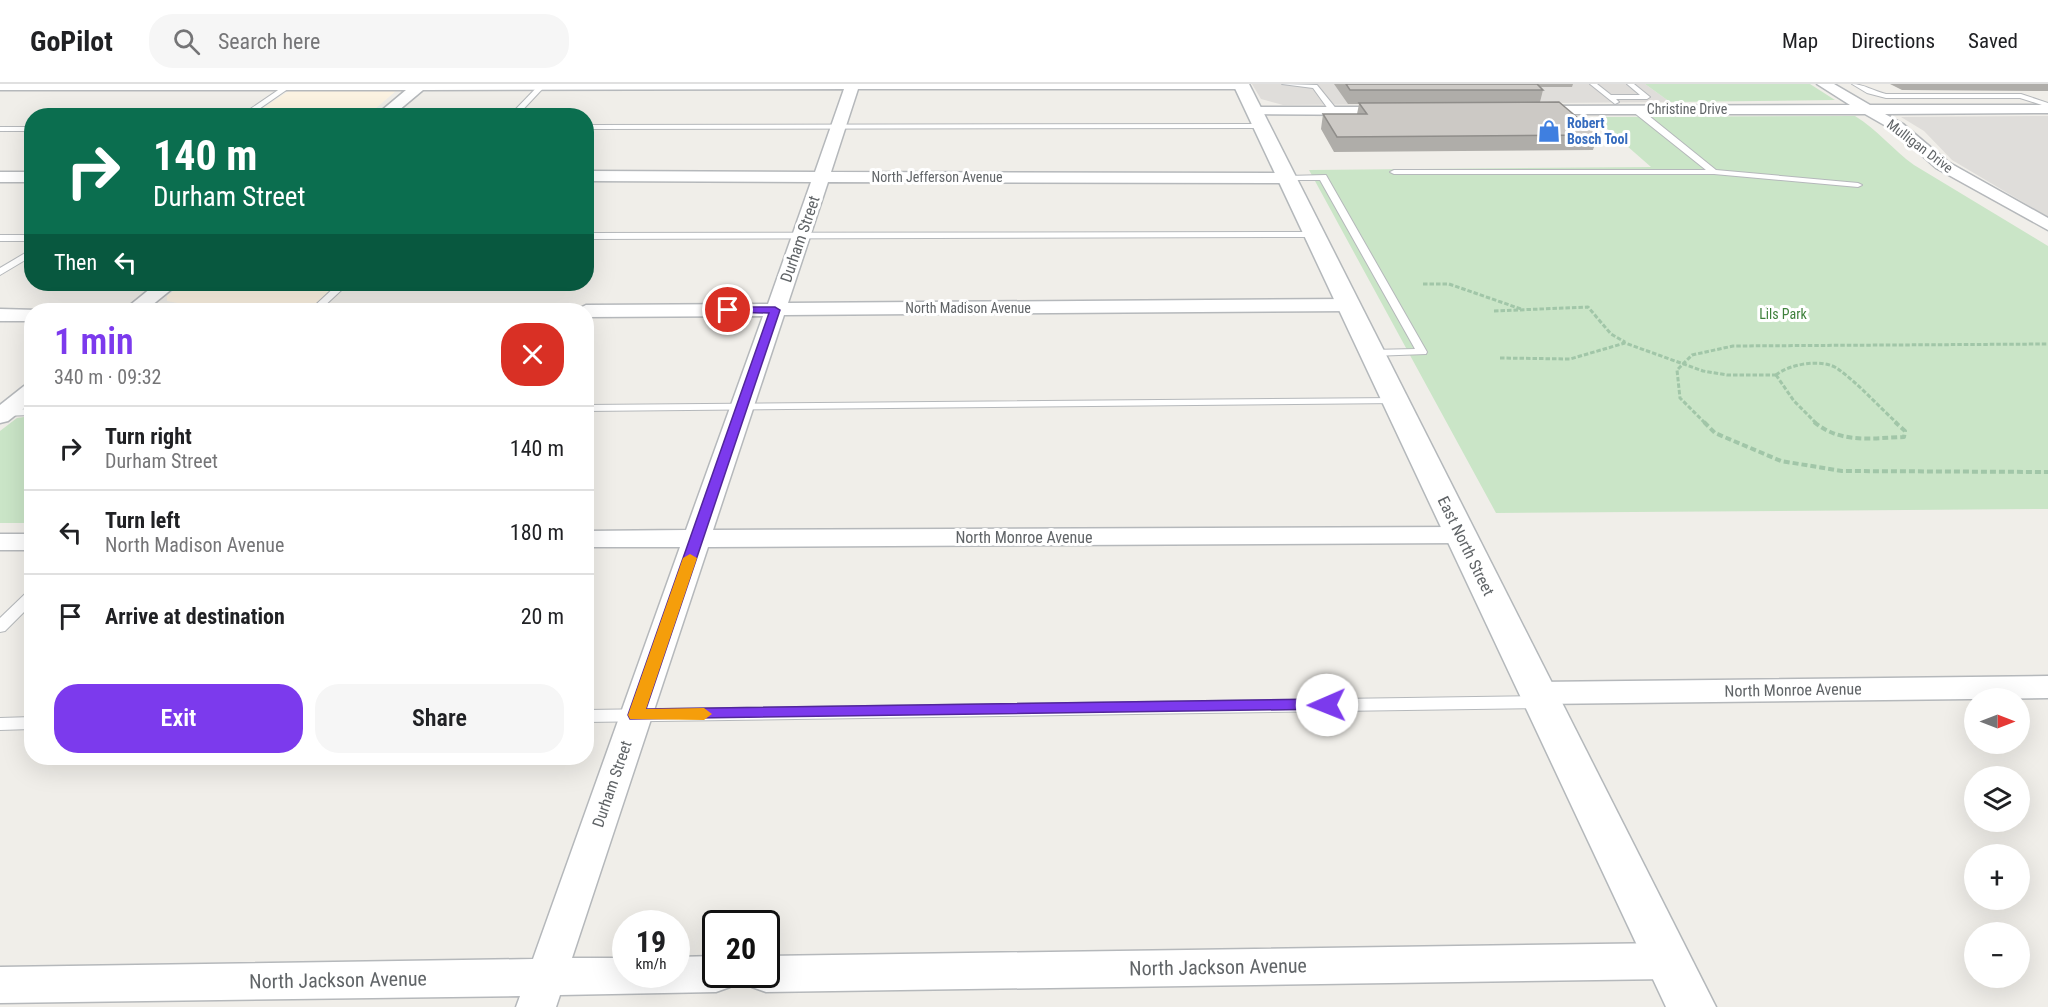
<!DOCTYPE html>
<html lang="en">
<head>
<meta charset="utf-8">
<style>
  body { margin:0; font-family:"Roboto Condensed",sans-serif; background:#f6f6f6; color:#202124; height:100vh; display:flex; flex-direction:column; font-size:22px; white-space:nowrap }
  * { box-sizing:border-box; margin:0 }
  p { font-size:20px; color:#757577 }
  .icon { flex:none; width:33px; height:33px; fill:none; stroke:currentColor; stroke-width:2; stroke-linecap:round; stroke-linejoin:round }
  .map { position:relative; flex:1; overflow:hidden }
  .panel { position:absolute; left:24px; top:219px; width:570px; height:462px; display:flex; flex-direction:column; background:#fff; border-radius:24px; box-shadow:0 6px 24px #0002 }
  .panel>* { flex:none }
  .banner { position:absolute; left:24px; top:24px; width:570px; height:183px; border-radius:24px; box-shadow:0 6px 24px #0002; background:#0b6e4f; color:#fff; overflow:hidden }
  .needle { width:39px; rotate:90deg }
  .fabs { position:absolute; left:1964px; top:604px; display:grid; gap:12px }
  .fabs a { display:grid; place-items:center; width:66px; height:66px; border-radius:50%; background:#fff; box-shadow:0 6px 24px #0002; font-size:30px }
  .speed { position:absolute; left:612px; top:826px; display:flex; gap:12px; font-size:30px; font-weight:700; text-align:center }
  .speed>* { display:grid; place-content:center; width:78px; height:78px; border-radius:50%; background:#fff; box-shadow:0 6px 24px #0002; line-height:1 }
  .speed small { font-size:15px; font-weight:400 }
  .speed .limit { border:3px solid #111; border-radius:9px; background:#fff; color:#111 }
  .pin { position:absolute; display:grid; place-items:center; width:51px; height:51px; color:#fff; margin:-26px; border:3px solid #fff; border-radius:50%; box-shadow:0 2px 6px #0007 }
  .me { position:absolute; width:66px; margin:-33px; rotate:269deg; stroke-linejoin:round; filter:drop-shadow(0 0 4px #0008) }
  .turn { display:flex; align-items:center; gap:21px; height:126px; padding:0 30px; font-size:27px }
  .turn .icon { width:78px; height:78px; stroke-width:2.5 }
  .turn b { display:block; font-size:42px; line-height:51px }
  .then { display:flex; align-items:center; height:57px; padding:0 30px; background:#0003; gap:12px; font-size:22px }
  .round { display:grid; place-items:center; flex:none; width:63px; height:63px; border-radius:24px; background:#f6f6f6 }
  .headline { display:flex; align-items:center; justify-content:space-between; height:102px; padding:0 30px }
  h1 { font-size:36px; font-weight:600; line-height:45px; color:#7c3aed }
  .action { display:flex; gap:12px; margin-top:auto; padding:12px 30px }
  .action a { flex:1; height:69px; border-radius:24px; background:#7c3aed; color:#fff; font-size:24px; font-weight:600; line-height:69px; text-align:center }
  .action a+a { background:#f6f6f6; color:#202124 }
  ul { padding:0; list-style:none }
  li { display:flex; align-items:center; gap:18px; height:84px; padding:0 30px; border-top:2px solid #e0e0e0 }
  li div { flex:1 }
  li b { display:block; font-size:22px }
  li em { font-style:normal }
  header { display:flex; align-items:center; gap:36px; box-sizing:border-box; height:84px; padding:0 30px; background:#fff; border-bottom:2px solid #e0e0e0 }
  header strong { font-size:28px }
  nav { display:flex; gap:33px; margin-inline-start:auto; font-size:21px }
  .search { width:420px; height:54px; background:#f6f6f6; display:flex; align-items:center; gap:15px; box-sizing:border-box; padding:0 21px; border-radius:24px; color:#757577; font-size:22px }
  .map>svg:first-child { display:block }
  .commercial { fill:#fcf3e2 }
  .industrial { fill:#dfddda }
  .green { fill:#cae5c7 }
  .lines { fill:none; stroke-linecap:round; stroke-linejoin:round }
  .lane-casing { stroke:#b5b8bb; stroke-width:2 }
  .street-casing { stroke:#b5b8bb; stroke-width:3 }
  .secondary-casing { stroke:#b4b8bb; stroke-width:3 }
  .path-far1 { stroke:#a1c6a8; stroke-width:3; stroke-dasharray:4.5 2; stroke-linecap:butt }
  .path { stroke:#a1c6a8; stroke-width:4; stroke-dasharray:6 3; stroke-linecap:butt }
  .lane { fill:#fff; fill-rule:evenodd }
  .street { fill:#fff; fill-rule:evenodd }
  .secondary { fill:#fff; fill-rule:evenodd }
  .wall { fill:#afada9 }
  .building { fill:#ccc9c5; stroke:#8f8d8a; stroke-width:1.5 }
  .route { fill:#7c3aed; stroke:#51269a; stroke-width:1.5 }
  .slow { fill:#f59e0b }
  .labels { text-anchor:middle; dominant-baseline:central; stroke-width:6; stroke-linejoin:round; paint-order:stroke }
  .far-street-label { font-size:14px; fill:#606467; stroke:#fff }
  .far-shop-label { font-size:14px; font-weight:bold; fill:#366cbe; stroke:#fff; text-anchor:start }
  .far-park-label { font-size:14px; fill:#3f813c; stroke:#fff }
  .street-label { font-size:16px; fill:#606467; stroke:#fff }
  .near-street-label { font-size:20px; fill:#606467; stroke:#fff }
</style>
</head>
<body>
<header>
<strong>GoPilot</strong>
<div class="search"><svg class="icon" aria-label="search" viewBox="0 0 24 24"><circle cx="10" cy="10" r="6"/><path d="M15 15l6 6"/></svg>Search here</div>
<nav><a>Map</a><a>Directions</a><a>Saved</a></nav>
</header>
<div class="map">
<svg width="2048" height="923" viewBox="0 0 2048 923">
  <rect width="100%" height="100%" fill="#f0eee9"/>
  <g class="commercial">
    <polygon points="293,4 394,5 396,7 368,31 251,32"/>
    <polygon points="183,200 337,200 315,221 193,222 167,217 167,212"/>
  </g>
  <g class="industrial">
    <polygon points="1252,0 1645,0 1670,18 1283,21 1261,15"/>
    <polygon points="2048,32 2048,133 1952,76 1924,47 1901,33"/>
  </g>
  <g class="green">
    <polygon points="1645,0 1810,0 1835,16 1670,18"/>
    <path d="M1855,32C1878,46 1893,66 1914,81L2048,162V425L1496,429L1309,86L1651,83L1594,33Z"/>
    <polygon points="31,332 31,439 0,439 0,347 17,334"/>
  </g>
  <g class="lines">
    <g class="lane-casing">
      <g id="lane">
        <polygon points="287,0 295,0 249,32 240,32"/>
        <polygon points="540,0 547,0 517,32 509,32"/>
        <polygon points="1282,0 1317,1 1338,27 1331,29 1313,4"/>
        <polygon points="1590,0 1597,0 1611,11 1640,11 1627,0 1634,0 1650,13 1647,15 1616,15 1619,18 1615,20"/>
        <path d="M1852,0C1863,0 1874,7 1886,10H2021L2048,19V23L2020,14H1886L1867,9Z"/>
        <polygon points="1632,23 1638,23 1716,86 1858,99 1862,101 1858,103 1714,90 1394,90 1390,88 1394,86 1706,86 1632,27"/>
        <polygon points="1264,40 1264,44 1261,44 586,45 586,41"/>
        <rect x="0" y="43" width="32" height="4"/>
        <polygon points="1326,91 1427,268 1426,270 1372,272 1367,269 1372,266 1415,265 1320,96 1287,96 1283,94 1287,92"/>
        <polygon points="1317,148 1317,152 1314,153 586,155 586,149"/>
        <rect x="0" y="151" width="32" height="6"/>
        <polygon points="32,165 32,172 0,191 0,184"/>
        <polygon points="338,200 348,200 320,226 310,226"/>
        <polygon points="1396,314 1402,317 1400,319 586,327 586,321"/>
        <polygon points="32,325 32,331 0,332 0,326"/>
        <polygon points="32,506 32,520 5,547 0,548 0,534 27,508"/>
        <polygon points="1540,612 1546,614 1548,618 1546,622 1540,624 586,638 586,626"/>
        <polygon points="32,633 32,645 0,646 0,634"/>
      </g>
    </g>
    <g class="street-casing">
      <g id="street">
        <polygon points="0,0 1247,0 1246,4 1241,5 858,5 831,88 1287,89 1295,94 1287,99 828,98 788,219 1350,215 1357,217 1360,221 1357,225 1350,227 784,231 713,446 1461,443 1470,445 1474,451 1470,457 1461,459 708,463 572,874 626,874 626,891 676,891 676,873 716,872 716,891 735,891 730,903 716,908 560,911 556,923 516,923 520,912 0,919 0,883 533,875 680,463 586,463 586,447 686,446 763,232 586,233 586,226 576,226 586,221 768,220 811,98 586,97 586,87 815,88 844,5 423,6 392,32 375,32 406,6 0,6"/>
        <polygon points="1817,0 1834,0 1870,21 2048,21 2048,29 1885,30 1903,40 1948,78 2048,134 2048,146 1936,84 1893,46 1865,30 1530,30 1523,26 1530,22 1850,21"/>
        <polygon points="1254,23 1393,23 1400,27 1393,31 1249,30 1247,27 1249,24"/>
        <rect x="0" y="88" width="32" height="10"/>
        <polygon points="156,200 178,200 146,226 124,226"/>
        <polygon points="0,225 38,226 32,226 32,237 0,237"/>
        <polygon points="32,300 32,318 8,337 0,339 0,321 24,302"/>
        <rect x="0" y="450" width="32" height="16"/>
        <polygon points="2048,592 2048,614 1538,620 1527,617 1522,609 1527,601 1538,598"/>
        <polygon points="1669,859 1683,864 1689,877 1683,890 1669,895 766,908 752,903 747,891 766,891 766,872"/>
      </g>
    </g>
    <g class="secondary-casing">
      <polygon id="secondary" points="1233,0 1249,0 1716,923 1666,923"/>
    </g>
    <g class="path-far1">
      <polyline points="1423,200 1449,200 1521,225"/>
      <polyline points="1494,227 1588,223 1611,250 1625,258"/>
      <polyline points="1500,274 1570,275 1625,259 1703,287 1727,291 1776,291"/>
      <polyline points="1776,291 1794,317 1816,339"/>
      <path d="M1776,291C1789,280 1823,274 1838,285C1859,300 1878,322 1897,339"/>
      <polyline points="1705,339 1680,314 1677,286 1692,271 1733,262 2048,260"/>
    </g>
    <g class="path">
      <polyline points="1704,338 1715,349 1781,377 1842,387 2048,388"/>
      <path d="M1814,338C1841,360 1871,354 1904,353L1905,347L1895,338"/>
    </g>
    <use href="#lane" class="lane"/>
    <use href="#street" class="street"/>
    <use href="#secondary" class="secondary"/>
  </g>
  <g class="wall">
    <polygon points="1334,0 1573,0 1572,3 1540,3 1543,6 1540,18 1598,51 1593,66 1334,68 1321,45 1323,30 1357,30 1359,20 1348,20"/>
    <polygon points="1890,0 2048,0 2048,7 1902,6"/>
  </g>
  <g class="building">
    <polygon points="1346,0 1537,0 1543,6 1350,6"/>
    <polygon points="1559,18 1598,51 1337,53 1323,30 1367,30 1359,19"/>
  </g>
  <polygon class="route" points="728,223 775,223 780,226 646,625 1327,615 1333,617 1335,621 1333,625 630,635 628,631 769,229 725,228 723,226"/>
  <polygon class="slow" points="690,470 697,474 646,625 704,624 712,630 704,636 630,635 628,631 683,474"/>
  <defs>
    <g id="shop-bare" transform="scale(1.8)"><path d="M-5-2.5h2.3a2.7 3.5 0 0 1 5.4 0H5L5.5 6h-11ZM-1.5-2.5h3a1.5 2.3 0 0 0-3 0Z" fill="#3f7fe0" stroke="#fff" stroke-width="2.5" paint-order="stroke"/></g>
  </defs>
  <g fill-rule="evenodd">
    <use href="#shop-bare" x="1549" y="47"/>
  </g>
  <g class="labels">
    <g class="far-street-label">
      <text x="1687" y="25">Christine Drive</text>
      <text transform="translate(1920 62) rotate(37)">Mulligan Drive</text>
      <text x="937" y="93">North Jefferson Avenue</text>
      <text x="968" y="224">North Madison Avenue</text>
    </g>
    <g class="far-shop-label">
      <text x="1567" y="39">Robert<tspan x="1567" dy="16">Bosch Tool</tspan></text>
    </g>
    <g class="far-park-label">
      <text x="1783" y="230">Lils Park</text>
    </g>
    <g class="street-label">
      <text transform="translate(800 155) rotate(-71)">Durham Street</text>
      <text x="1024" y="453">North Monroe Avenue</text>
      <text transform="translate(1466 462) rotate(64)">East North Street</text>
      <text transform="translate(1793 606) rotate(-1)">North Monroe Avenue</text>
      <text transform="translate(612 700) rotate(-71)">Durham Street</text>
    </g>
    <g class="near-street-label">
      <text transform="translate(1218 883) rotate(-1)">North Jackson Avenue</text>
      <text transform="translate(338 896) rotate(-1)">North Jackson Avenue</text>
    </g>
  </g>
</svg>
<div class="fabs">
<a><svg class="needle" viewBox="-14 -14 28 28"><path d="M0-13l5 13h-10z" fill="#e53935"/><path d="M0 13l5-13h-10z" fill="#757577"/></svg></a>
<a><svg class="icon" aria-label="layers" viewBox="0 0 24 24"><path d="M12 4l9 5-9 5-9-5zM3 14l9 5 9-5"/></svg></a>
<a>+</a>
<a>−</a>
</div>
<div class="speed"><div>19<small>km/h</small></div><div class="limit">20</div></div>
<div class="pin" style="left:728px;top:226px;background:#d93025"><svg class="icon" aria-label="arrive" viewBox="0 0 24 24"><path d="M6 21V4h12l-3 4 3 4H6"/></svg></div>
<svg class="me" style="left:1327px;top:621px" viewBox="-20 -20 40 40"><circle r="19" fill="#fff"/><path d="M0-13L10 11 0 6-10 11z" fill="#7c3aed"/></svg>
<div class="banner">
<div class="turn"><svg class="icon" aria-label="right" viewBox="0 0 24 24"><path d="M7 20v-9h11M14 6l5 5-5 5"/></svg><div><b>140 m</b>Durham Street</div></div>
<div class="then">Then<svg class="icon" aria-label="left" viewBox="0 0 24 24"><path d="M17 20v-9H6M10 6l-5 5 5 5"/></svg></div>
</div>
<section class="panel">
<div class="headline"><div><h1>1 min</h1><p>340 m · 09:32</p></div><a class="round" style="background:#d93025;color:#fff"><svg class="icon" aria-label="close" viewBox="0 0 24 24"><path d="M6 6l12 12M18 6L6 18"/></svg></a></div>
<ul>
<li><svg class="icon" aria-label="right" viewBox="0 0 24 24"><path d="M7 20v-9h11M14 6l5 5-5 5"/></svg><div><b>Turn right</b><p>Durham Street</p></div><em>140 m</em></li>
<li><svg class="icon" aria-label="left" viewBox="0 0 24 24"><path d="M17 20v-9H6M10 6l-5 5 5 5"/></svg><div><b>Turn left</b><p>North Madison Avenue</p></div><em>180 m</em></li>
<li><svg class="icon" aria-label="arrive" viewBox="0 0 24 24"><path d="M6 21V4h12l-3 4 3 4H6"/></svg><div><b>Arrive at destination</b></div><em>20 m</em></li>
</ul>
<div class="action"><a>Exit</a><a>Share</a></div>
</section>
</div>
</body>
</html>
